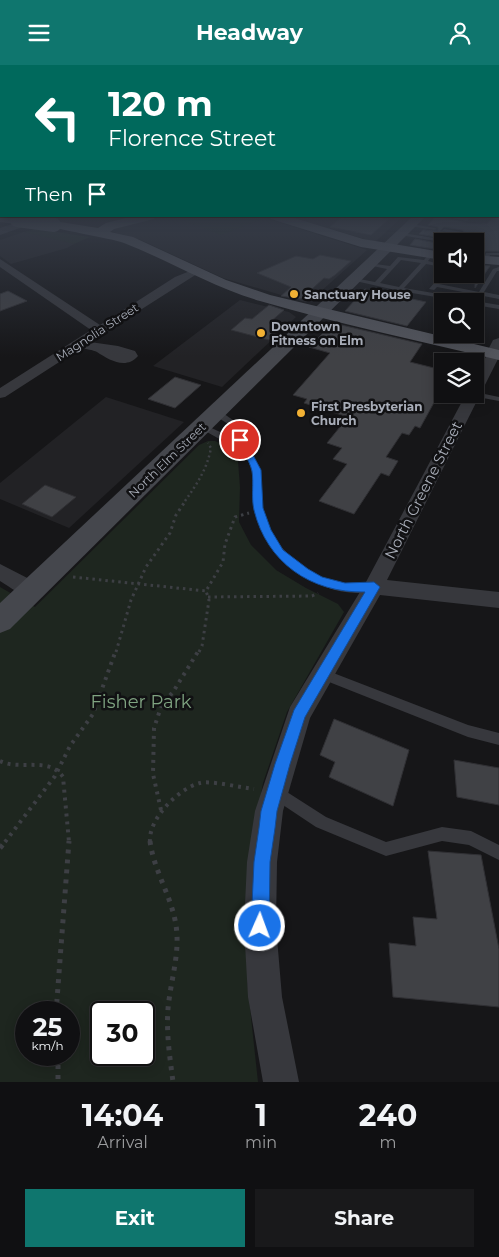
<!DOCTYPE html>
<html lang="en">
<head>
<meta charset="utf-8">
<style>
  body { margin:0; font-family:Montserrat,sans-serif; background:#19191b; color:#f1f3f6; height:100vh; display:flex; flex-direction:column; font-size:19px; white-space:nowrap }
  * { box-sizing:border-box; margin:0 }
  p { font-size:16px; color:#9c9d9f }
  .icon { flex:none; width:28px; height:28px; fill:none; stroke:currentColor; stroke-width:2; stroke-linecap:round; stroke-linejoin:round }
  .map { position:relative; height:1017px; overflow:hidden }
  .details { display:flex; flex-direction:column; background:#101012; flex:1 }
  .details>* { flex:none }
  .guide { position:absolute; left:0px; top:0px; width:500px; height:152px; box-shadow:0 2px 12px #0003,0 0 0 1px #303032; background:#00695c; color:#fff; overflow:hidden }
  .controls { position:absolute; left:434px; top:168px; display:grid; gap:10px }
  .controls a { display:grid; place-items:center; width:50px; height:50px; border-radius:0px; background:#101012; box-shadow:0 2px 12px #0003,0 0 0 1px #303032; font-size:25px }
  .speed { position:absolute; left:15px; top:936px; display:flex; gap:10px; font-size:25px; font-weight:700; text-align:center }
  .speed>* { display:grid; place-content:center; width:65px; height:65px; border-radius:50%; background:#101012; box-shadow:0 2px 12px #0003,0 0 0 1px #303032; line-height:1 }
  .speed small { font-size:12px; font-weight:400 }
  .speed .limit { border:2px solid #111; border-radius:8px; background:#fff; color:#111 }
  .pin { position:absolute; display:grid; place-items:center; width:42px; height:42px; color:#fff; margin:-21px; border:2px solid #fff; border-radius:50%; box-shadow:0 1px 5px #0007 }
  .me { position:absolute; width:55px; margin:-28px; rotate:2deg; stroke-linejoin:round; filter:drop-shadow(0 0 4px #0008) }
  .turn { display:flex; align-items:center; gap:18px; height:105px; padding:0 25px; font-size:22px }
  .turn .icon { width:65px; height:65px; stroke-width:2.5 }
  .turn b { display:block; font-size:35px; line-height:42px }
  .then { display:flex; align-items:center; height:48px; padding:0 25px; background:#0003; gap:10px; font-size:19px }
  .eta { display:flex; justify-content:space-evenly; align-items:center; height:85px; text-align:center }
  .eta b { font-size:30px; font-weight:700; line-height:35px }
  .primary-button { display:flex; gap:10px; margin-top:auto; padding:10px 25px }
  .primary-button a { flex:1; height:58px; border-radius:0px; background:#0f766e; color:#fff; font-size:20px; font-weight:700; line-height:58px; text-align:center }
  .primary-button a+a { background:#19191b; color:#f1f3f6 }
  header { display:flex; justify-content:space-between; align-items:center; height:65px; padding:0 25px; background:#0f766e; color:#fff; font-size:22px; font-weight:700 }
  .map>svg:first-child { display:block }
  .built { fill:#222225 }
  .green { fill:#1e261f; fill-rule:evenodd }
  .building { fill:#404145; stroke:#303034 }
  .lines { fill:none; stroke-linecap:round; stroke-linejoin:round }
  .path-far3 { stroke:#3d3f44; stroke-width:2.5; stroke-dasharray:2 3; stroke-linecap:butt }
  .path-far2 { stroke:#3d3f44; stroke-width:3; stroke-dasharray:2.5 4; stroke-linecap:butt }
  .path-far1 { stroke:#3d3f44; stroke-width:4; stroke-dasharray:3 5; stroke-linecap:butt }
  .path { stroke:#3d3f44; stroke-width:5; stroke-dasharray:4 6; stroke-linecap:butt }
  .service { fill:#37383d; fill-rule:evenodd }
  .minor { fill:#37383d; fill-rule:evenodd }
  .tertiary { fill:#37383d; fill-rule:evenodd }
  .secondary { fill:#45474d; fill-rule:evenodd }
  .primary { fill:#53555c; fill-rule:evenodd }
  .primary-bridge { stroke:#53555c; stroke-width:14 }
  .route { fill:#1a73e8; stroke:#114b97 }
  .poi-dot { fill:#f2b134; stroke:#111113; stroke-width:2 }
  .labels { text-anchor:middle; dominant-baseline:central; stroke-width:5; stroke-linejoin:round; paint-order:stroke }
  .far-poi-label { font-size:12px; font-weight:bold; fill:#a8adb8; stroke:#111113; text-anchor:start }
  .far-street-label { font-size:12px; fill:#a8adb8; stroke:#111113 }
  .street-label { font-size:15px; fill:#a8adb8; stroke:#111113 }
  .near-park-label { font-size:18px; fill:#7fa381; stroke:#111113 }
</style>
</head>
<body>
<header><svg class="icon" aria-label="menu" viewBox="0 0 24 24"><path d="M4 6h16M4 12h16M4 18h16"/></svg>Headway<svg class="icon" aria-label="person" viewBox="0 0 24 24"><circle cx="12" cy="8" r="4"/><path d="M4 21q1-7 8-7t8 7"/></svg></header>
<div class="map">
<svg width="499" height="1017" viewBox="0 0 499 1017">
  <rect width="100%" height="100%" fill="#161618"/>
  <g class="built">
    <polygon points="171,151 221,169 265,153 367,185 309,237 305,237 223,213 141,175 110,166 115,162"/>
    <polygon points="288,151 403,151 375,177"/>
    <polygon points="24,167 63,175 74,179 67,183 11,199 0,191 0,175"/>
    <polygon points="240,235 289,247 296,252 222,322 153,301"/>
    <polygon points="106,332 184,357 69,463 0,434 0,418"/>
  </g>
  <g class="green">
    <polygon points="171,151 259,151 265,153 221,170"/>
    <polygon points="35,164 90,172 74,179 24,167"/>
    <path d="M208,376H215L232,383L238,396L240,422L239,457L251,480L276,505L306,523L338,539L344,547L287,647L263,718L250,788L247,915L258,1017H0V522L35,542L199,380ZM26,948H69V990H26ZM101,948H144V990H101Z"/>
  </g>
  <g class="building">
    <polygon points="499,150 499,186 486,186 481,189 485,183 475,182 475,176 466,176 469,171 462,165 444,162 440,166 459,172 458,176 419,169 423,165 438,166 438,162 428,160 436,151 467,158 487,159 494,151 499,151"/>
    <polygon points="343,151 374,151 389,154 371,170 330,162"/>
    <polygon points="415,174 442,179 442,184 441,185 410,180"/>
    <polygon points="320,190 351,196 335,210 329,214 324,213 301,234 281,231 291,222 257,208 296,191 313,194"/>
    <polygon points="475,200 490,201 475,223"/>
    <polygon points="365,224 426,237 407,261 345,246"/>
    <polygon points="8,226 27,236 0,246 0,229"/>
    <polygon points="269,240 284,245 269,258 282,262 269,275 231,265 245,253 252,254"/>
    <polygon points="333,258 422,279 410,297 442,305 442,323 420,363 415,361 409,370 402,368 386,392 398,396 389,411 381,408 354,449 319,436 347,399 333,394 342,383 327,378 348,352 304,338 307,334 293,330 330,288 309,282"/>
    <polygon points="175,312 201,320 175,343 148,334"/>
    <polygon points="45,420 76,432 52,452 22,439"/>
    <polygon points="334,654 409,685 393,741 329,712 335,697 320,690"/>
    <polygon points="454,695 499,703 499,740 457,732"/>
    <polygon points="428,786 481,790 499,884 499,942 393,932 389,878 416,881 413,852 437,854"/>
  </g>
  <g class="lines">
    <path class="path-far3" d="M185,436C197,419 207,404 211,383L208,378"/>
    <g class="path-far2">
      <polyline points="73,512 206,526"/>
      <polyline points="208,532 312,531 318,528"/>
      <polyline points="116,587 131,535 146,502 170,468 176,450 186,435"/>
      <polyline points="199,587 202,581 209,535 206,526 223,497 225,479 235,452 249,448"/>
    </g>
    <g class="path-far1">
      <path d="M0,696C20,706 49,691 63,712L69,777"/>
      <polyline points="161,745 153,709 154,663 162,639 173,627 199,585"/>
      <polyline points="5,777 55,711 70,681 93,649 116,585"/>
      <path d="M150,777C148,754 179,723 200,718C209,715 243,723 254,724"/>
    </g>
    <g class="path">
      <path d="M150,776C154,809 176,837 177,871C178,895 170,920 168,944C166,968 170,993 173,1017"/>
      <polyline points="0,783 6,776"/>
      <polyline points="56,948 69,776"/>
      <polyline points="58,990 58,1017"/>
    </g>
    <g class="service">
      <polygon points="442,151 466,153 468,151 472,151 467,156"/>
      <polygon points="411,159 435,163 437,164 435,165 409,161"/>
      <polygon points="444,164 462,167 467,171 464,176 460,176 462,171 442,166"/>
      <polygon points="402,168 447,175 449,176 442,177 400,170"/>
      <polygon points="486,188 499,188 499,190 490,190 487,196 483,196"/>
      <path d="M429,189L433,190L428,196L442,200V202L426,199L404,223L468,234L471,236H460L400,226L351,215L354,213L375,217L387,204L368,200V198L390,201L398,192L424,195ZM401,195L421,198L399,222L380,218Z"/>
      <polygon points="499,202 499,206 497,206 484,227 499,230 499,234 437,222 434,225 429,224 442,209 447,209 439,219 479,227 493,204"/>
      <polygon points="475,236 499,240 499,244 475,240"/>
      <polygon points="475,327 499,332 499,336 472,331 472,329 475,329"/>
      <path d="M214,346H220L247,365C243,384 257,389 260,407C263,420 260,433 263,445C272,483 306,511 343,518C353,520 364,518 374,518L378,519L379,522L378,525C332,539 273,501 258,458C252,441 255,425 252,408C250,397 244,387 238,377L223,376L198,362L199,360C211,360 223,371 238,372L239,366L214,350Z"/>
      <polygon points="323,604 468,660 499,668 499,680 468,672 319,613 317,609 319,605"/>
      <polygon points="276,720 326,752 386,777 442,762 471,766 499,780 499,795 469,780 442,776 386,791 316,762 271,732 269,727 271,722"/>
    </g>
    <g class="minor">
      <path d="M0,194L100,260L175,212L195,204L200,207L90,277L118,281L135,286L138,291C126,305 109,295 97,287C93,285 86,284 81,283L5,332L0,333V323L91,265L0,202Z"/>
      <polygon points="494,285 499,286 499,292 387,515 499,527 499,543 380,530 310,653 283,746 277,797 276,861 282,932 299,1017 263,1017 248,932 244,861 247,797 255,746 290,642 366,517 466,329 475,329 475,312 489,286"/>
      <path d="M0,499L39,519L42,525L39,531C25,535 12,523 0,516Z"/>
    </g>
    <g class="tertiary">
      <polygon points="37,151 54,151 0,170 0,163"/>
      <polygon points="499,273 499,293 488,292 486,289 493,275"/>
    </g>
    <polygon class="secondary" points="413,151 426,151 10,564 0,568 0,538"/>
    <g class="primary">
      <polygon points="0,149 1,151 17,151 23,155 17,159 0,157"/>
      <path d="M134,151H156L154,154L114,164L110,167L133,172L226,215L270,230L499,285V295C420,276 338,259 260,236C212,222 170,196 124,178C111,173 52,164 48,160L54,156L98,163L106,158Z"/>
      <polygon points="269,151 288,151 363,174 442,187 442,195 361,182 271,154"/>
      <polygon points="475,190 499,192 499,200 475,198"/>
    </g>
    <polyline class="primary-bridge" points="17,155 54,160"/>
  </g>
  <linearGradient id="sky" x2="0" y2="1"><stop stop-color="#0c0c0d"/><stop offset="0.51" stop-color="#363c48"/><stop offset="1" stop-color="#363c48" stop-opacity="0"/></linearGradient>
  <rect width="499" height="292" fill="url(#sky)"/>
  <path class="route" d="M240,372L245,375L261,405L263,443L271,465L283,485L308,504L322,512L345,518L374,517L380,522L305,652L290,699L277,746L275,763L270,797L269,861L266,867L260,869L254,867L251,861L254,797L259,763L261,746L275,699L294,645L365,527C311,528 267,498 254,445C251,432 254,419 252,406C250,396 241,384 236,375Z"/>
  <g class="poi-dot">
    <circle cx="294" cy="229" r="5"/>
    <circle cx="261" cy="268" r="5"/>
    <circle cx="301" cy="348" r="5"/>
  </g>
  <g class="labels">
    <g class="far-poi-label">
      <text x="304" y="229">Sanctuary House</text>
      <text x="271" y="261">Downtown<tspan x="271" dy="14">Fitness on Elm</tspan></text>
      <text x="311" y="341">First Presbyterian<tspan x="311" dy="14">Church</tspan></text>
    </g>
    <g class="far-street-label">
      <text transform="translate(97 267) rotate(-33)">Magnolia Street</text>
      <text transform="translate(167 395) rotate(-44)">North Elm Street</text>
    </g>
    <g class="street-label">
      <text transform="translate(423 425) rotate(-63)">North Greene Street</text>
    </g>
    <g class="near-park-label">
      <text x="141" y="637">Fisher Park</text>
    </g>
  </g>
</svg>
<div class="controls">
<a><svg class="icon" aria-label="sound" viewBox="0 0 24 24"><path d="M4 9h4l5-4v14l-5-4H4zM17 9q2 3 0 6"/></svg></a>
<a><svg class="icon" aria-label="search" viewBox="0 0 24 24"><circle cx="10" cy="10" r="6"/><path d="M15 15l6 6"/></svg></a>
<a><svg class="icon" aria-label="layers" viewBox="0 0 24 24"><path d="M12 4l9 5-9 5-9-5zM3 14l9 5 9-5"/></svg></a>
</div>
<div class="speed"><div>25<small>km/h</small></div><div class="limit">30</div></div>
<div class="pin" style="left:240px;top:375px;background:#d93025"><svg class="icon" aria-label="arrive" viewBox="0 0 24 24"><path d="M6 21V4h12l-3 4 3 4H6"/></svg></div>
<svg class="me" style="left:260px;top:861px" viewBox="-20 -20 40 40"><circle r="17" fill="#1a73e8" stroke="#fff" stroke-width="3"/><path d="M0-11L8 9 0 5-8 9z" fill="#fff"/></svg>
<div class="guide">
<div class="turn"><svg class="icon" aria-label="left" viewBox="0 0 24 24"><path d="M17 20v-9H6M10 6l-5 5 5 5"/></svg><div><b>120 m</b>Florence Street</div></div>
<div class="then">Then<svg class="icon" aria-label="arrive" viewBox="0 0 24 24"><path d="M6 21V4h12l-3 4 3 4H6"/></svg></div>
</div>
</div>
<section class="details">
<div class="eta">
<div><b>14:04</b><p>Arrival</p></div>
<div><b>1</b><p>min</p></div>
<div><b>240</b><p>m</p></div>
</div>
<div class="primary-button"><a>Exit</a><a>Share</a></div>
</section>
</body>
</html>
